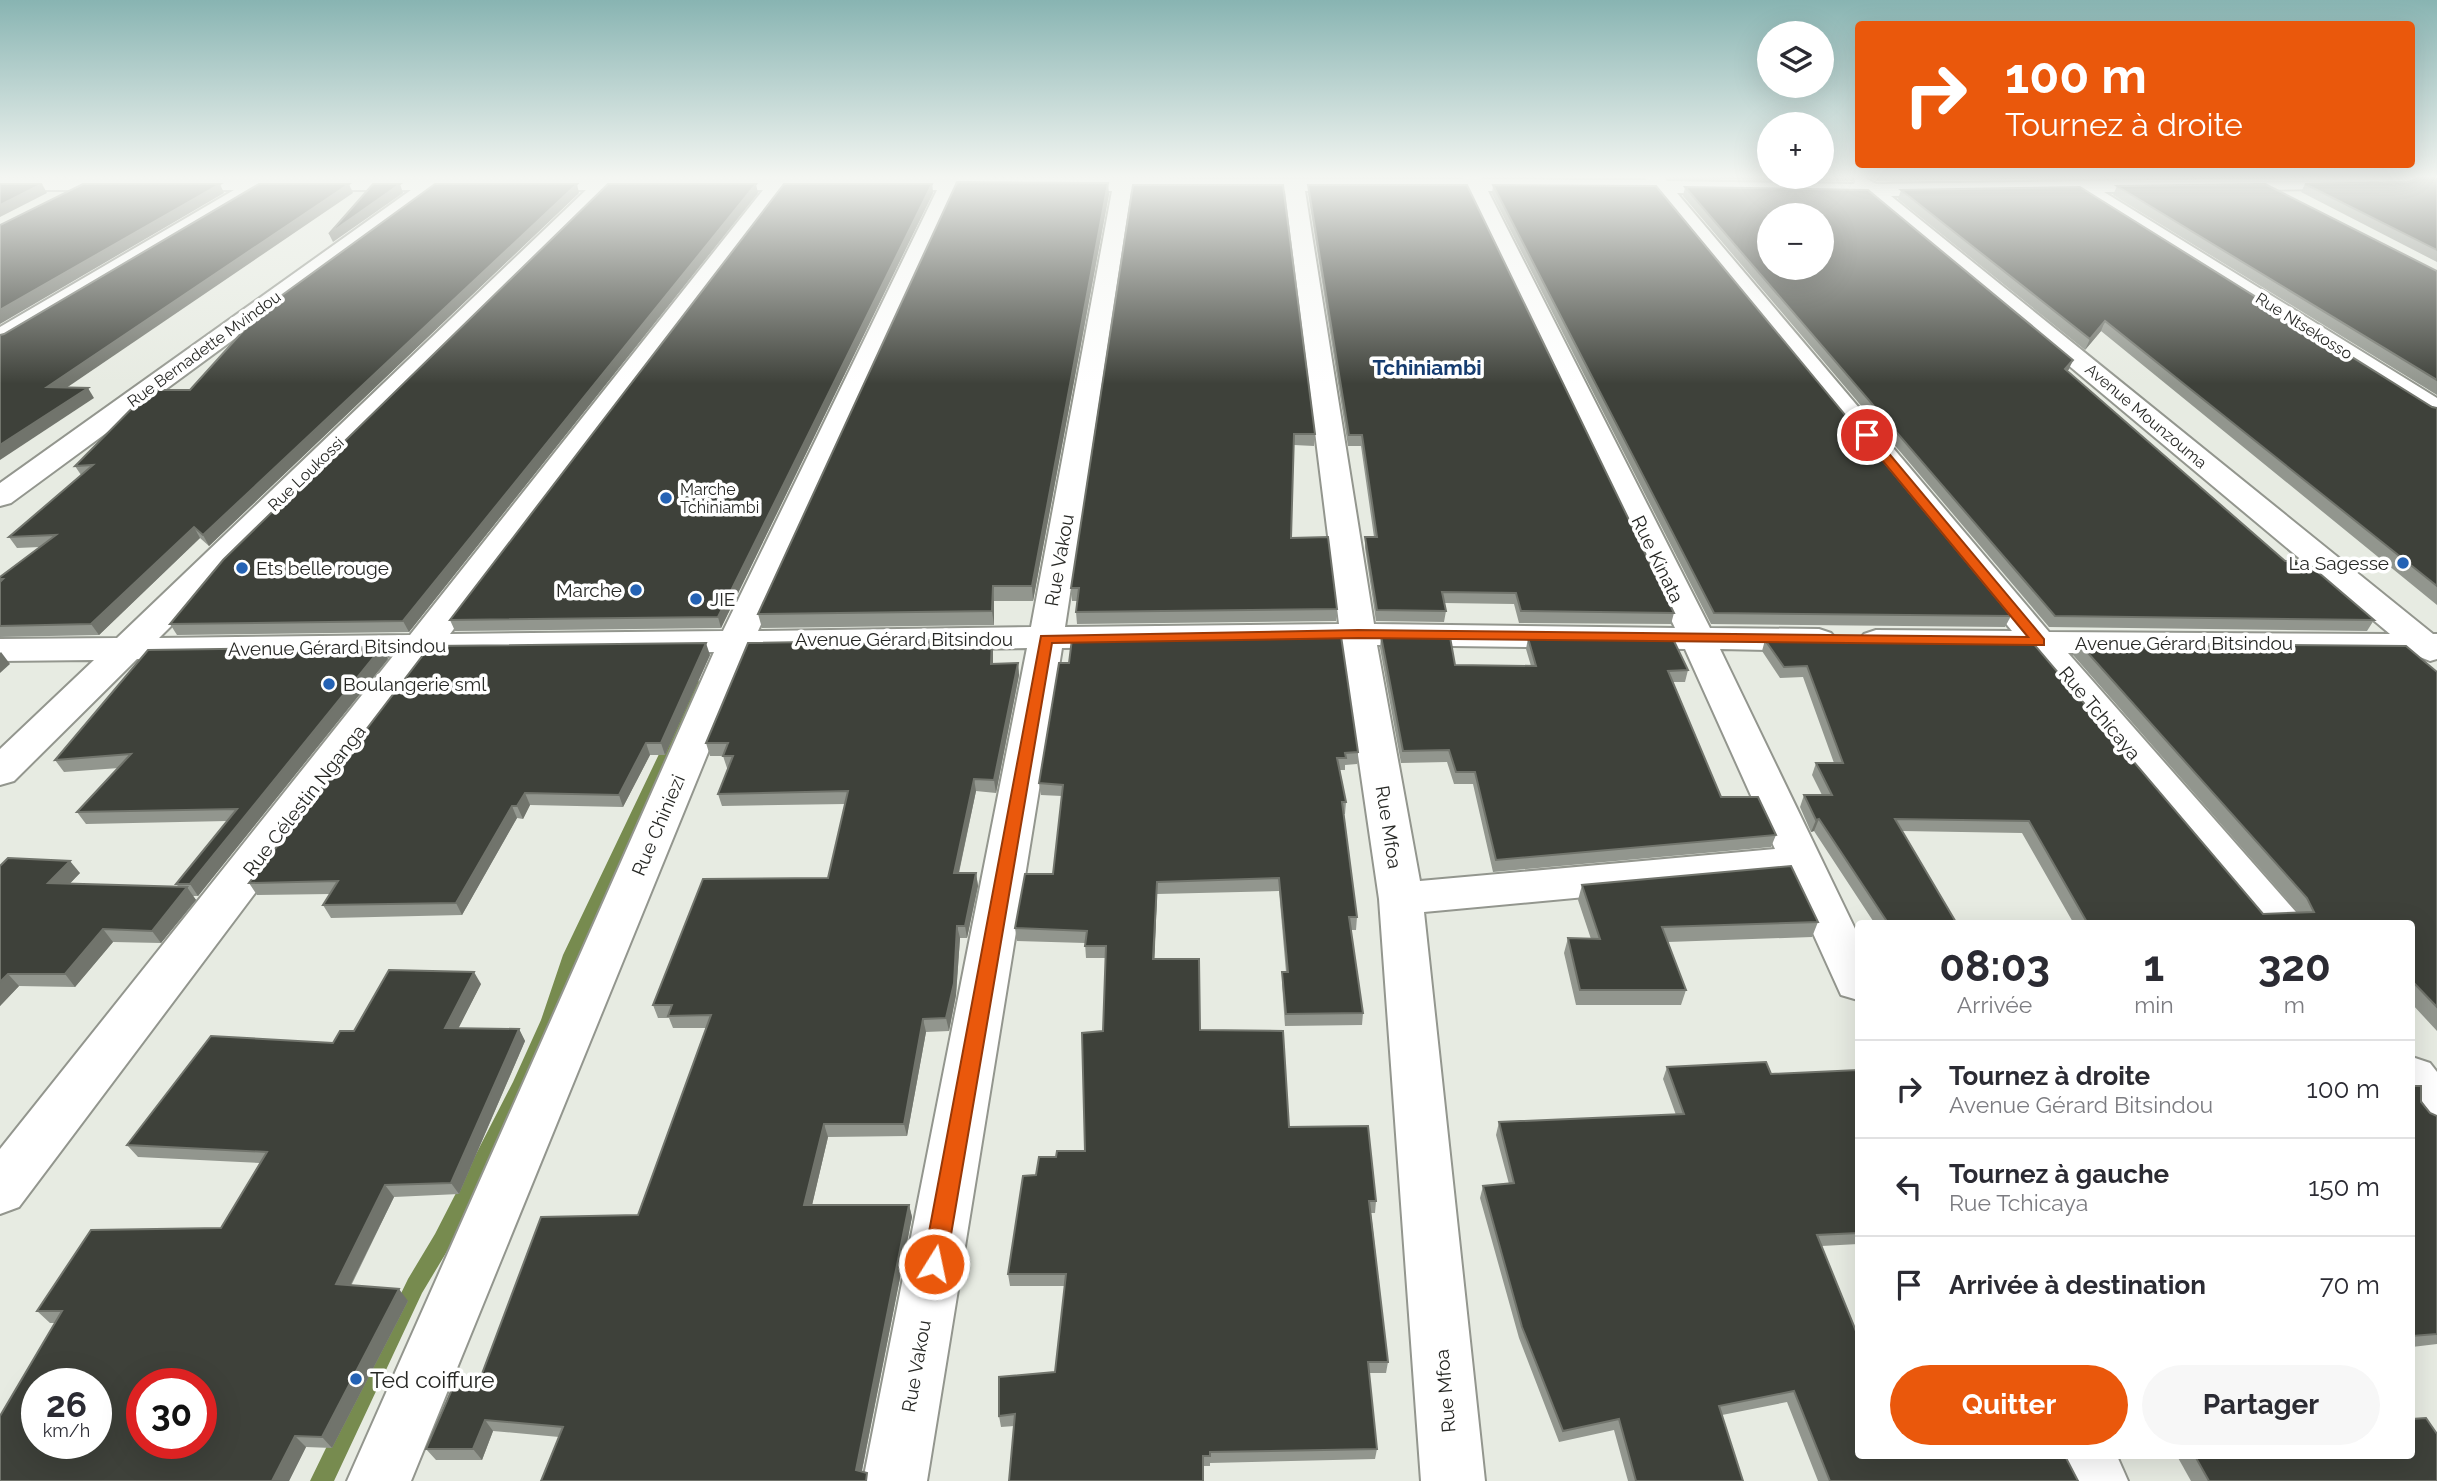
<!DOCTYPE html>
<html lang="fr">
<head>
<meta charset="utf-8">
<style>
  body { margin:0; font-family:Raleway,sans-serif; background:#f7f7f7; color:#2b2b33; height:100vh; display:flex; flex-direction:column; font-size:26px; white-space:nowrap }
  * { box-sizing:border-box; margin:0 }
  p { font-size:23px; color:#7c7c81 }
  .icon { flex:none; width:38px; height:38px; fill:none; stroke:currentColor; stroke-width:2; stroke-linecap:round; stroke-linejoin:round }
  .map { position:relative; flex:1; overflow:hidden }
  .panel { position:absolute; left:1855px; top:920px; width:560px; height:539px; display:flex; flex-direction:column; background:#fff; border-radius:7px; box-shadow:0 7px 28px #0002 }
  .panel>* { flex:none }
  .guide { position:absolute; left:1855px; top:21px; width:560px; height:147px; border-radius:7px; box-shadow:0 7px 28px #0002; background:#ea580c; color:#fff; overflow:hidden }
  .tools { position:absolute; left:1757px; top:21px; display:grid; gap:14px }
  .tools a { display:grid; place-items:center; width:77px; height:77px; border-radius:50%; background:#fff; box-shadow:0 7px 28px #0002; font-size:35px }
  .speed { position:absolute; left:21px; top:1368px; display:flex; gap:14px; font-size:35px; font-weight:700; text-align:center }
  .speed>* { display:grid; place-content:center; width:91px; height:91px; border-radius:50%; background:#fff; box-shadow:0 7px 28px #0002; line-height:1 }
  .speed small { font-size:18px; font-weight:400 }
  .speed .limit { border:10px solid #d22; background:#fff; color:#111 }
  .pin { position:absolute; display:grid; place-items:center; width:60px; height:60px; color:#fff; margin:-30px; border:4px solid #fff; border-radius:50%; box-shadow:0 2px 7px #0007 }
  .me { position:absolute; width:77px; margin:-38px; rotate:10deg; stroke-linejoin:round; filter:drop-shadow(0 0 5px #0008) }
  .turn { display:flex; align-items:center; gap:24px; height:147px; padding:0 35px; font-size:32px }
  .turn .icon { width:91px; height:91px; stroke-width:2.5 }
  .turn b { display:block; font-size:49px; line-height:60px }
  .eta { display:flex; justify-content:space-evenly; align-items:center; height:119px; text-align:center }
  .eta b { font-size:42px; font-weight:700; line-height:49px }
  .button { display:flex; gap:14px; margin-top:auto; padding:14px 35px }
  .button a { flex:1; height:80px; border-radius:42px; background:#ea580c; color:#fff; font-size:28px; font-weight:700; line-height:80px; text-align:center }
  .button a+a { background:#f7f7f7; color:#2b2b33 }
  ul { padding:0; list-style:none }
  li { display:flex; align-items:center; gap:21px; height:98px; padding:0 35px; border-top:2px solid #e1e1e2 }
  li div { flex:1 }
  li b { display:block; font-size:26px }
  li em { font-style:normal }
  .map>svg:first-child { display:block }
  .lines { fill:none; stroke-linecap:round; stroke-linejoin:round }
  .stream { fill:#778b4f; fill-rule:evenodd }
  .minor-casing { stroke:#93968e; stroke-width:4 }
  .minor { fill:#fff; fill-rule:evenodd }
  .wall { fill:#92968e }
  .shaded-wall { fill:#71746c }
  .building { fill:#3e413a; stroke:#71746c; stroke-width:2; fill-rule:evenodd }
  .route { fill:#ea580c; stroke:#983908; stroke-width:2 }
  .poi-dot { fill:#2462b4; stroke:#fff; stroke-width:2.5 }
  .labels { text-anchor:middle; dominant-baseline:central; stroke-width:7; stroke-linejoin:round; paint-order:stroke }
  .far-street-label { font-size:16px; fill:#272825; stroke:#fff }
  .far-poi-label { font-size:16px; fill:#272825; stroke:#fff; text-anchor:start }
  .street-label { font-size:19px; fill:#272825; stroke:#fff }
  .poi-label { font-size:19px; fill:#272825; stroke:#fff; text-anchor:start }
  .far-district-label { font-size:21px; font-weight:bold; fill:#153c70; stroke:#fff }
  .near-poi-label { font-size:23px; fill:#272825; stroke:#fff; text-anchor:start }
</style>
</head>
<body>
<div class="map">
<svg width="2437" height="1481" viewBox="0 0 2437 1481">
  <rect width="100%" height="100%" fill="#e7ebe2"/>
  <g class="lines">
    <polygon class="stream" points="699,681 706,685 579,955 559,1020 530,1084 449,1248 422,1293 334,1481 310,1481 408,1279 435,1234 513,1082 541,1020 563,955 692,685"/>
    <g class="minor-casing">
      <g id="minor">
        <path d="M431,176L1463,179L1461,176H1481L1482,179L1646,180L1643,176H1664L1667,181L1854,184L1856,179L1863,177L1876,184L2415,176L2410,186L2403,188L2104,192L2437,398V418L2427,416L2077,193L1891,196L2433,634H2437V659L2430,661L2415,655L2068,653L2296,912L2302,924H2254L2029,653L1876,652L1864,648L1858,641L1864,634L1876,630L2012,631L1656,192L1488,191L1710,628L1819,629L1831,633L1837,640L1831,647L1819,651L1720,649L1858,935V1000L1841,995L1788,878L1424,912L1485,1481H1421L1379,899L1342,645L1062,648L927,1481H863L1027,648L749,652L411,1481H347L714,652L434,655L19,1207L0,1214V1149L393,656L137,659L14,781L0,785V749L94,660L0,661V639L117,638L586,190H437L11,503L0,506V483L411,190H262L9,342L0,344V327L234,190H0V178ZM609,190H763L410,635L159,638ZM784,190H937L723,631L450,634ZM957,190L1112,191L1031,627L758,631ZM1131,191H1285L1339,624L1065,627ZM1305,191H1468L1675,628L1374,624ZM1677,193L1866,196L2390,634L2049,632ZM1377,645L1685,649L1775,849L1420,881Z"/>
        <polygon points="2412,1057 2430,1063 2437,1072 2437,1130 2419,1123 2412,1114"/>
        <polygon points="2053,1456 2117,1456 2128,1481 2063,1481"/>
      </g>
    </g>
    <use href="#minor" class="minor"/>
  </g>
  <g class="wall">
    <polygon points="1484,176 1641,176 1641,177"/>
    <polygon points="1667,176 1822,177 1860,176 1852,181 1669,178"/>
    <polygon points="1866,176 2222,176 1877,181"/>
    <polygon points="2417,176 2437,176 2437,262 2301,192 2305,184 2408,182 2417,179"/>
    <polygon points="932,184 933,193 721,628 455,631 450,620"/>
    <polygon points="1133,185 1315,434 1314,446 1294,445 1291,538 1337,609 1336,621 1077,624 1076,612 1077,601 1072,601 1071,588"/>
    <polygon points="1308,185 1674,613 1671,624 1519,623 1514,604 1444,603 1446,611 1444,622 1376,621 1365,548 1365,537 1374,537 1361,446 1348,446 1308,194"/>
    <polygon points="1493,185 2011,616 2005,627 1711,624 1492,194"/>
    <polygon points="2117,186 2437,271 2437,395 2113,195"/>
    <polygon points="1685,187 2069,369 2067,372 2285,561 2374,620 2367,631 2049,627 1683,196"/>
    <polygon points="1901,190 2437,408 2437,605 2101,331 2085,350 1898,199"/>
    <polygon points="579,193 209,546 200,538 99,635 0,637 0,577 40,547 17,548 9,537 81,475 75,466 190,390"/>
    <polygon points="758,193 409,632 177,635 170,624"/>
    <polygon points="1109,194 1033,601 994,601 994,625 762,628 758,614"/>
    <polygon points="1381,636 1455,665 1531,666 1526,649 1528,638 1688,670 1685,682 1673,682 1721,797 1776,835 1771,847 1493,872 1473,784 1454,784 1447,762 1401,763 1380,648"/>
    <polygon points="992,639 993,651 993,664 1018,663 1019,675 996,793 976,791 959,873 976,873 978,886 967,938 960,938 956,995 949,1031 926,1032 907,1136 828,1137 812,1205 909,1205 912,1217 862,1471 559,1437 493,1431 482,1460 436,1460 426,1449 477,1387 638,1215 707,1028 673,1028 669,1018 658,1018 653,1005 828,878 845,804 722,806 718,794 728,768 727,768 723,756 710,756 706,743"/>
    <polygon points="1765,640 2263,914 2299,913 2073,655 2079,643 2437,672 2437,1031 2412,1004 2412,924 2074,924 2022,833 1902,831 1957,924 1875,924 1814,831 1811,832 1800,807 1804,795 1822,795 1812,775 1816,763 1834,763 1803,677 1780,678 1762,651"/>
    <polygon points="382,647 388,659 198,896 193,896 196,900 161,943 113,942 75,987 19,986 0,1006 0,866 80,873 69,884 179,887 176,884 227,821 86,824 77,812 119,768 64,772 55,760"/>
    <polygon points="710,655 665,755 650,755 623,807 530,805 523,819 517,818 462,915 331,918 323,905 330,894 257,895 249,883"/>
    <polygon points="1059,663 1358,752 1357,764 1345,765 1345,770 1340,770 1346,802 1345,814 1344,814 1357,917 1356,930 1351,930 1363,1013 1362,1025 1285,1026 1282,984 1282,972 1286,972 1279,891 1157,894 1154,959 1200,1030 1289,1127 1376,1201 1375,1213 1371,1213 1388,1362 1386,1373 1369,1373 1377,1449 1375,1459 1210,1463 1210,1466 1203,1466 1014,1426 1001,1427 999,1416 1055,1372 1065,1286 1010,1286 1008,1274 1036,1175 1056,1157 1085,1151 1103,1031 1106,958 1086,958 1085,943 1017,941 1015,928 1053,874 1062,796 1041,795 1039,783"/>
    <polygon points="1582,885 1818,922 1812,937 1668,942 1686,990 1681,1005 1576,1005 1564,953 1568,938 1591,939 1578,900"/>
    <polygon points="481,984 458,1028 519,1029 525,1041 459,1194 394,1197 351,1286 408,1301 332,1448 306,1447 289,1481 0,1481 55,1323 50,1323 37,1311 221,1228 260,1163 138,1157 127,1145 333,1043 354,1031"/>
    <polygon points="1667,1067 1771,1074 1858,1070 1858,1244 1822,1246 1858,1456 2078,1481 1818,1481 1787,1402 1722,1415 1743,1481 1628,1481 1614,1430 1559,1442 1519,1338 1480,1198 1483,1186 1509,1184 1496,1135 1499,1122 1676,1115 1663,1079"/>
    <polygon points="2412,1086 2430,1113 2437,1116 2437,1344 2412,1347"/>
    <polygon points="2177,1456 2412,1456 2437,1481 2191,1481"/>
  </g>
  <g class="shaded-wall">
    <polygon points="1108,183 1109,194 1033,601 1032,586"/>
    <polygon points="42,184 47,193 0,217 0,205"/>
    <polygon points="220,184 224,193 0,324 0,310"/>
    <polygon points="349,184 353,193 53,397 47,387"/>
    <polygon points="400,184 403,193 333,242 329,234"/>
    <polygon points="577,184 579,193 209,546 203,535"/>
    <polygon points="756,184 758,193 409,632 403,621"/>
    <polygon points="932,184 933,193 721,628 718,617"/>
    <polygon points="2105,321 2101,331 2085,350 2090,339"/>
    <polygon points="2073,360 2069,369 2060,379 2065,369"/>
    <polygon points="88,388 94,398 0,460 0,445"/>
    <polygon points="194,527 200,538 99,635 91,624"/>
    <polygon points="993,586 994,601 994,625 992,611"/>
    <polygon points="992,639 993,651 993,676 991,664"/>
    <polygon points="706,643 710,655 665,755 661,743"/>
    <polygon points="382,647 388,659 198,896 190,884"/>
    <polygon points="1,652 10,664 0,673 0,653"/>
    <polygon points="1018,663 1019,675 996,793 994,780"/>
    <polygon points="646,743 650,755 623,807 619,795"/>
    <polygon points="974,779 976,791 956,885 954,873"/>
    <polygon points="525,793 530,805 523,819 517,806"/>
    <polygon points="512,806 517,818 462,915 456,903"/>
    <polygon points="1819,819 1814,831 1811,832 1816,820"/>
    <polygon points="70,861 80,873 58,896 48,883"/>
    <polygon points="976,873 978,886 967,938 965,926"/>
    <polygon points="1157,882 1157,894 1154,972 1153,959"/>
    <polygon points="187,887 196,900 161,943 152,931"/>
    <polygon points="957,926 960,938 956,995 949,1031 946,1018"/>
    <polygon points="103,929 113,942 75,987 65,974"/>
    <polygon points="474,972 481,984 452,1041 445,1028"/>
    <polygon points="8,974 19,986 0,1006 0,982"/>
    <polygon points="923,1019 926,1032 907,1136 904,1124"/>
    <polygon points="519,1029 525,1041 459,1194 451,1183"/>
    <polygon points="824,1124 828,1137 809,1218 804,1205"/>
    <polygon points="385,1185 394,1197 345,1296 336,1284"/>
    <polygon points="909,1205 912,1217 860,1480 856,1470"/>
    <polygon points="399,1289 408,1301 332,1448 322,1437"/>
    <polygon points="485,1420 493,1431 482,1460 473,1449"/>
    <polygon points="295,1436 306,1447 289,1481 272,1481"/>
  </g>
  <g class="building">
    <polygon points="2418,176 2437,176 2437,250 2305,184 2408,182 2417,179"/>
    <polygon points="957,182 1108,183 1032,586 993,586 992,611 758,614"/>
    <polygon points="0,184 42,184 0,205"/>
    <polygon points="83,184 220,184 0,310 0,225"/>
    <polygon points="259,184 349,184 47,387 88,388 0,445 0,335 4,334"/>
    <polygon points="373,184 400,184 329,234"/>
    <polygon points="435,184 577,184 203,535 194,527 91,624 0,626 0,582 3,579 0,579 0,577 56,535 9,537 93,465 75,466 150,390 190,390 263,309"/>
    <polygon points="608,184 756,184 403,621 170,624 223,560"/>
    <polygon points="784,184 932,184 718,617 450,620"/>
    <polygon points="2265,184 2437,271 2437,380 2117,186"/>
    <polygon points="1133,185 1283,185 1315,434 1294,434 1291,538 1328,537 1337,609 1076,612 1079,588 1071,588"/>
    <polygon points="1308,185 1467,185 1674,613 1521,611 1516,593 1442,592 1446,611 1377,610 1365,537 1377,537 1362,435 1349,435"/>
    <polygon points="1493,185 1656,186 2011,616 1714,613"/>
    <path d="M1685,187L1868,190L2073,360L2065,369L2285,561H2305L2374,620L2055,616ZM1769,215H1822V268H1769Z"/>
    <polygon points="2080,187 2432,407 2437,408 2437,586 2105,321 2090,339 1901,190"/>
    <polygon points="1341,636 1358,752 1345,753 1346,758 1337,758 1346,802 1342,802 1357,917 1349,917 1363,1013 1286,1014 1282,972 1288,972 1279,878 1157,882 1153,959 1199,959 1200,1030 1283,1031 1289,1127 1368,1126 1376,1201 1369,1201 1388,1362 1368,1362 1377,1449 1210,1452 1210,1456 1203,1456 1203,1481 1009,1481 1015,1414 999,1416 999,1377 1055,1372 1066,1274 1008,1274 1023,1176 1036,1175 1039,1157 1056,1157 1057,1151 1085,1151 1082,1033 1103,1031 1106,946 1085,946 1087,931 1015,928 1025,874 1053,874 1063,785 1039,783 1059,663 1069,663 1072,639"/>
    <polygon points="1381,636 1450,637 1455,665 1536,666 1528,638 1673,639 1688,670 1668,671 1721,797 1758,797 1776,835 1496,860 1475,772 1456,772 1449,750 1403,751"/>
    <polygon points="992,639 991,664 1018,663 994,780 974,779 954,873 976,873 965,926 957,926 954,983 946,1018 923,1019 904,1124 824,1124 804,1205 909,1205 856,1470 867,1473 866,1481 541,1481 563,1427 485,1420 473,1449 426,1449 453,1387 477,1387 541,1217 638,1215 711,1015 668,1016 672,1005 653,1005 703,879 828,878 848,791 718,794 733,756 723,756 728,743 706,743 748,643"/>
    <polygon points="1765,640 2032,642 2263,914 2314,912 2307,898 2079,643 2406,646 2437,672 2437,1007 2412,981 2412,924 2088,924 2029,821 1895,819 1957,924 1888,923 1819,819 1816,820 1804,795 1832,795 1816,763 1843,763 1807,666 1784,667"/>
    <polygon points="706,643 661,743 646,743 619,795 525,793 517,806 512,806 456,903 323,905 338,881 249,883 430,646"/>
    <polygon points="382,647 190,884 176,884 237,809 77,812 131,754 55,760 148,650"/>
    <polygon points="8,858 70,861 48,883 187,887 152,931 103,929 65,974 8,974 0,982 0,866"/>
    <polygon points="1791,866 1818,922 1662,927 1686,990 1580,990 1568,938 1600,939 1582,885"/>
    <path d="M389,970L474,972L445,1028L519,1029L451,1183L385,1185L336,1284L399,1289L322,1437L295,1436L272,1481H0V1416L62,1311H37L91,1230L221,1228L267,1152L127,1145L211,1036L333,1043L340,1031H354ZM37,1384H96V1444H37ZM142,1384H201V1444H142Z"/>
    <polygon points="1766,1062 1771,1074 1858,1070 1858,1233 1817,1235 1858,1336 1858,1456 2065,1456 2078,1481 1830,1481 1794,1391 1719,1406 1743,1481 1636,1481 1619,1419 1563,1431 1522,1327 1483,1186 1514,1183 1499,1122 1684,1114 1667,1067"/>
    <polygon points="2412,1086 2421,1086 2421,1102 2430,1113 2437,1116 2437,1334 2412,1336"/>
    <polygon points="2426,1418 2437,1434 2437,1481 2209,1481 2195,1456 2412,1456 2412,1419"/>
  </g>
  <linearGradient id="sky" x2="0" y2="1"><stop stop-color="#88b4b2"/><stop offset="0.46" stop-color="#f4f6f2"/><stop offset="1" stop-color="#f4f6f2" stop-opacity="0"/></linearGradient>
  <rect width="2437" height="384" fill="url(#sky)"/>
  <polygon class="route" points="1863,432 1871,432 2044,639 2044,645 1358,638 1052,643 946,1264 943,1271 934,1274 926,1271 923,1264 1041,636 1358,630 2028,637 1863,437"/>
  <g class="poi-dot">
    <circle cx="666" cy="498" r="7"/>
    <circle cx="2403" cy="563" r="7"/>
    <circle cx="242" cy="568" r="7"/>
    <circle cx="636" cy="590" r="7"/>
    <circle cx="696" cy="599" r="7"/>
    <circle cx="329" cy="684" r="7"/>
    <circle cx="356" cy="1379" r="7"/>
  </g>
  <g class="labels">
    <g class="far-street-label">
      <text transform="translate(2304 326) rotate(32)">Rue Ntsekosso</text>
      <text transform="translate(204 349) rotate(-36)">Rue Bernadette Mvindou</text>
      <text transform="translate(2146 416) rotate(40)">Avenue Mounzouma</text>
      <text transform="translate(306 474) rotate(-44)">Rue Loukossi</text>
    </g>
    <g class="far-poi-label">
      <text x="680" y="489">Marche<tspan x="680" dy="18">Tchiniambi</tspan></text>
    </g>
    <g class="street-label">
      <text transform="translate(1658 559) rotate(64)">Rue Kinata</text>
      <text transform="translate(1059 560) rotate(-80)">Rue Vakou</text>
      <text x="904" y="639">Avenue Gérard Bitsindou</text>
      <text x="2184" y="643">Avenue Gérard Bitsindou</text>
      <text transform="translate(337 647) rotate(-1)">Avenue Gérard Bitsindou</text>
      <text transform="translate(2100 713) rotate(50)">Rue Tchicaya</text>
      <text transform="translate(304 800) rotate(-52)">Rue Célestin Nganga</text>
      <text transform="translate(658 825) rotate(-67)">Rue Chiniezi</text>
      <text transform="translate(1389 827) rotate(81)">Rue Mfoa</text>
      <text transform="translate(916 1366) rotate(-80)">Rue Vakou</text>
      <text transform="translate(1445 1391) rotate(-95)">Rue Mfoa</text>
    </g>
    <g class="poi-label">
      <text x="2389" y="563" text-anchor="end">La Sagesse</text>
      <text x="256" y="568">Ets belle rouge</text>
      <text x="622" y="590" text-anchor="end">Marche</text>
      <text x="710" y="599">JIE</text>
      <text x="343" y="684">Boulangerie sml</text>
    </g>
    <g class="far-district-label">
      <text x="1427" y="367">Tchiniambi</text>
    </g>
    <g class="near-poi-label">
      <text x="370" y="1379">Ted coiffure</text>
    </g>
  </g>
</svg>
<div class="tools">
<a><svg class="icon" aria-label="layers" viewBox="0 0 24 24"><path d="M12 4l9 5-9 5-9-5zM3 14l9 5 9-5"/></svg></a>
<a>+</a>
<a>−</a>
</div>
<div class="speed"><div>26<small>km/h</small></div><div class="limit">30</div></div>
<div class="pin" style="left:1867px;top:435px;background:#d93025"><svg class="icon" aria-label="arrive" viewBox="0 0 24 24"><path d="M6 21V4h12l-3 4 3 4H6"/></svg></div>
<svg class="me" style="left:934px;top:1264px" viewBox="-20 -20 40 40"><circle r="17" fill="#ea580c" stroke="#fff" stroke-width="3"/><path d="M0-11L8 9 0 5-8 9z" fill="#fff"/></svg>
<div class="guide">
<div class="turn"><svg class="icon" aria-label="right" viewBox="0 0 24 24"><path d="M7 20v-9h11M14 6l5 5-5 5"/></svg><div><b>100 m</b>Tournez à droite</div></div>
</div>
<section class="panel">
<div class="eta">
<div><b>08:03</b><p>Arrivée</p></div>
<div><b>1</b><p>min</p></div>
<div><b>320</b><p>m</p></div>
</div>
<ul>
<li><svg class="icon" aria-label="right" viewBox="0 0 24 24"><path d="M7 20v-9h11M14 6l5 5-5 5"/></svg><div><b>Tournez à droite</b><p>Avenue Gérard Bitsindou</p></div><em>100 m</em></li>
<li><svg class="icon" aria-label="left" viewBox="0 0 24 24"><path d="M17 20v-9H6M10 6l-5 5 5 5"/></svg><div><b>Tournez à gauche</b><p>Rue Tchicaya</p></div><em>150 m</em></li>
<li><svg class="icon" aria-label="arrive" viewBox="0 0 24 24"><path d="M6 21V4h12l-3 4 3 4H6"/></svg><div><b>Arrivée à destination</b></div><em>70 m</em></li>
</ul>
<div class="button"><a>Quitter</a><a>Partager</a></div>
</section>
</div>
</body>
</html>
